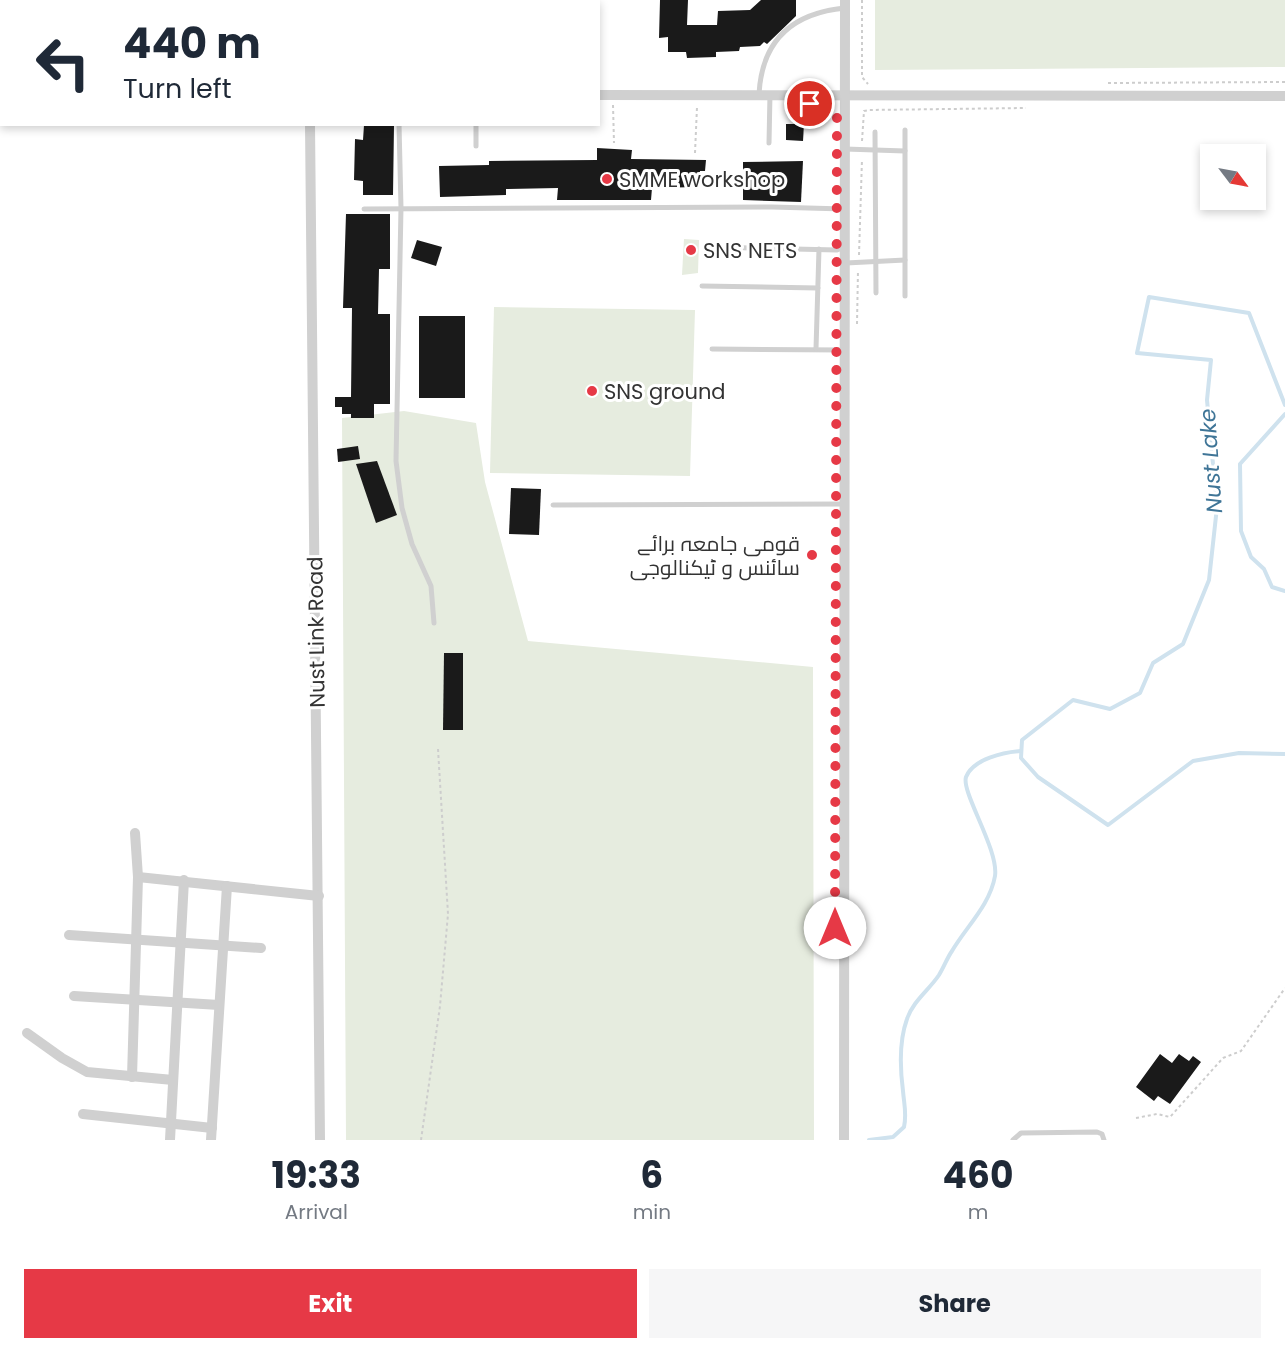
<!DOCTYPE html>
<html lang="en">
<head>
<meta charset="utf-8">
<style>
  body { margin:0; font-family:Poppins,Cairo,sans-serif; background:#f6f6f7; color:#1f2937; height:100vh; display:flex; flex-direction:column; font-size:22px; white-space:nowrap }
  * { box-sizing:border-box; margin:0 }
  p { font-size:20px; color:#747a83 }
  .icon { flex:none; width:33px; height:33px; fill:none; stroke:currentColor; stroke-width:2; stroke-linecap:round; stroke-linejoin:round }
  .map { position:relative; height:1140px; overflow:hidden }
  .side { display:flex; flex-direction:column; background:#fff; flex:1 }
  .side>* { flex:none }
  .hud { position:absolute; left:0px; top:0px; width:600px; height:126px; box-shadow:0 3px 9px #0003; background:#fff; color:#1f2937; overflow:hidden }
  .needle { width:39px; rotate:122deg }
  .controls { position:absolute; left:1200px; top:144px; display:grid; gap:12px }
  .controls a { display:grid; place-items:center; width:66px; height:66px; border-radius:0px; background:#fff; box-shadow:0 3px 9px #0003; font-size:30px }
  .pin { position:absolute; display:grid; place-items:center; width:51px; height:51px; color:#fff; margin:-26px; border:3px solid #fff; border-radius:50%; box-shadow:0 2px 6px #0007 }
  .me { position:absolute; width:66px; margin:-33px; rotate:0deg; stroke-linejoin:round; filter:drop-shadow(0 0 4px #0008) }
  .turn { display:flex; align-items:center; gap:21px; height:126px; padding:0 24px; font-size:27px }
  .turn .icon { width:78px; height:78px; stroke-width:2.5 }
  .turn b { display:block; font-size:42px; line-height:51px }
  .eta { display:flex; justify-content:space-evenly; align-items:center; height:102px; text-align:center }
  .eta b { font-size:36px; font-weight:700; line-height:42px }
  .primary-button { display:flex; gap:12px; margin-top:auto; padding:12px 24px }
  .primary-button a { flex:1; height:69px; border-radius:0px; background:#e63946; color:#fff; font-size:24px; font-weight:700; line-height:69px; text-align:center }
  .primary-button a+a { background:#f6f6f7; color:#1f2937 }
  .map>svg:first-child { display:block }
  .green { fill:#e6ecdf }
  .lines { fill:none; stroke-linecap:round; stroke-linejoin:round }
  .stream { stroke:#cfe2ee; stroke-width:4 }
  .building { fill:#1a1a1a }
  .path { stroke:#cdcdcd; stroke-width:2; stroke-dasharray:3 3; stroke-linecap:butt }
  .service { stroke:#d0d0d0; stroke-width:5 }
  .minor { stroke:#d0d0d0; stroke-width:10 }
  .route { stroke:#e63946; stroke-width:10; stroke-dasharray:0 18 }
  .poi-dot { fill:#e63946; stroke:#fff; stroke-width:2 }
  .labels { text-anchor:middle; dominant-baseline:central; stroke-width:6; stroke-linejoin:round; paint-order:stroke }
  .poi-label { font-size:21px; fill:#333; stroke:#fff; text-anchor:start }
  .street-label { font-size:21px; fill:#333; stroke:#fff }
  .water-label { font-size:22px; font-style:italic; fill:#3f7597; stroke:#fff }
</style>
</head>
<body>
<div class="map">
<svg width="1285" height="1140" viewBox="0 0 1285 1140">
  <rect width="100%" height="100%" fill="#fff"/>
  <g class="green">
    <polygon points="875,0 1285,0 1285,67 875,70"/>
    <polygon points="684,239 699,240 698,273 682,275"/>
    <polygon points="494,307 695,310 690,476 490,473"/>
    <polygon points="404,411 476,423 485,482 528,641 813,667 814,1140 346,1140 342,418"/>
  </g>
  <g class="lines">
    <g class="stream">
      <polyline points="1285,405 1249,313 1149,297 1137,353 1211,360 1207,400 1217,507 1209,580 1183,644 1153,663 1140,693 1110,709 1073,700 1022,740 1021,758 1038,777 1108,825 1193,761 1239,753 1285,754"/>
      <polyline points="1285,414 1240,464 1241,531 1251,557 1264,569 1272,587 1285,591"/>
      <path d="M869,1140L893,1137L904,1127C907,1114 904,1104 903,1091C900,1068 899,1041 907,1019C913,1001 929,990 939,975C944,967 947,958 952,951C966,927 990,905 995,876C999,850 961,792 966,777C973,759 1004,752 1021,751"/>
    </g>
  </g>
  <g class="building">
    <polygon points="660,0 688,0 687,25 717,25 718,11 750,10 761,0 796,0 796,16 767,44 764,42 760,46 740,47 739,51 716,52 716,57 687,58 686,52 668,52 668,37 659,38"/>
    <polygon points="786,124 804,124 803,141 786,140"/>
    <polygon points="364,125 394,125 393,195 363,195 363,181 354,180 355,139 363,140"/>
    <polygon points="597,148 632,150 631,159 706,160 705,171 700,171 699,187 652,188 651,200 557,200 558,188 506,189 506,195 440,197 439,166 489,165 489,161 597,160"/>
    <polygon points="803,161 801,202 743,200 743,162"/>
    <polygon points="346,214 390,214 390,269 379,269 378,314 390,314 390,404 374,404 374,418 351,418 351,414 342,414 342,407 335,407 335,397 351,397 352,308 343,308"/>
    <polygon points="417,240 442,247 436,266 411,258"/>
    <rect x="419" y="316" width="46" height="82"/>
    <polygon points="358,446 360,459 338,462 337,449"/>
    <polygon points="377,461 397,515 376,523 356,464"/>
    <polygon points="511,488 541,489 539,535 509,534"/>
    <polygon points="444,653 463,653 463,730 443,730"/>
    <polygon points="1160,1054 1172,1063 1179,1054 1189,1061 1193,1056 1201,1062 1170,1104 1158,1096 1154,1101 1136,1087"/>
  </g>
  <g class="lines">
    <g class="path">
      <polyline points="862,0 862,77 868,84"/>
      <polyline points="1108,83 1285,82"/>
      <polyline points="613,105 614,143"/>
      <polyline points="862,141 864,111 869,110 1026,108"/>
      <polyline points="695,153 697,107"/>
      <polyline points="859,255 862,159"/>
      <polyline points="857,324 858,270"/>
      <polyline points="1136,1118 1157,1114 1170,1117 1223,1058 1241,1051 1285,988"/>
      <polyline points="421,1140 440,1006 448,914 438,749"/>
    </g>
    <g class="service">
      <polyline points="452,2 453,0"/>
      <polyline points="504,2 504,0"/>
      <polyline points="590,2 590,0"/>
      <path d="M759,94C762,39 793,13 845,8"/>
      <polyline points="399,124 401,208 396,461 402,508 412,544 431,586 434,623"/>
      <polyline points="905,130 905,296"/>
      <polyline points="875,132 876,293"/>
      <polyline points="769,143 770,94"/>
      <polyline points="476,146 476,124"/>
      <polyline points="845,149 905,151"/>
      <polyline points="364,209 772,207 844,209"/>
      <polyline points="706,247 837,250 844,247"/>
      <polyline points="846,263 905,260"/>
      <polyline points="702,286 818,288"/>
      <polyline points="712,349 844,350"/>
      <polyline points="816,349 819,249"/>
      <polyline points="553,505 844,504"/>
      <polyline points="1013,1140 1021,1133 1097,1132 1102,1134 1104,1140"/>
    </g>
    <g class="minor">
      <polyline points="310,2 310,0"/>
      <polyline points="598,95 1285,96"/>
      <polyline points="310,124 320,1140"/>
      <polyline points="138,877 319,896"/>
      <polyline points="69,935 261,948"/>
      <polyline points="74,996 219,1005"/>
      <polyline points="27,1033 62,1058 87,1072 173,1080"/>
      <polyline points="132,1077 138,877 135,833"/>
      <polyline points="83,1114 212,1128"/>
      <polyline points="170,1140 184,880"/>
      <polyline points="211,1140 227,886"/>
      <polyline points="844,1140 845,0"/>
    </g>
  </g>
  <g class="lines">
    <polyline class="route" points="810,104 828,104 837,112 835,928"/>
  </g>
  <g class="poi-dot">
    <circle cx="607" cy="179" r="6"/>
    <circle cx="691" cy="250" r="6"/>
    <circle cx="592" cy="391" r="6"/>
    <circle cx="812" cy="555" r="6"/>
  </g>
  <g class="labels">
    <g class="poi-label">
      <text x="619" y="179">SMME workshop</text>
      <text x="703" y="250">SNS NETS</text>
      <text x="604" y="391">SNS ground</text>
      <text x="800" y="543" text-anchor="end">قومی جامعہ برائے<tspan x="800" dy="24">سائنس و ٹیکنالوجی</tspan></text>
    </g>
    <g class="street-label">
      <text transform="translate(316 632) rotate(-91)">Nust Link Road</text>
    </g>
    <g class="water-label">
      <text transform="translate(1211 461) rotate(-94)">Nust Lake</text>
    </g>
  </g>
</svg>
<div class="controls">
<a><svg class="needle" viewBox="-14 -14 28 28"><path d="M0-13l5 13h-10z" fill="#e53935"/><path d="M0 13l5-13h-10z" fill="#747a83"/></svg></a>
</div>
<div class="pin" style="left:810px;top:104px;background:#d93025"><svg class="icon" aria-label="arrive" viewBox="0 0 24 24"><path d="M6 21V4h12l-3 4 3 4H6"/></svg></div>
<svg class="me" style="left:835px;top:928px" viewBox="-20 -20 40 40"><circle r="19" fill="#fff"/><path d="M0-13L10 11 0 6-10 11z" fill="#e63946"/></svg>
<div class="hud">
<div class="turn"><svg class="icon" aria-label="left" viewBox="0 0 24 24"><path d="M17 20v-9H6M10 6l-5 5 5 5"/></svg><div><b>440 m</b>Turn left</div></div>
</div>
</div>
<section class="side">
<div class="eta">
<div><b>19:33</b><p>Arrival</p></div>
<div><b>6</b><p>min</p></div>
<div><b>460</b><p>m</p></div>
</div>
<div class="primary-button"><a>Exit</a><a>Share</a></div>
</section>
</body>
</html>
